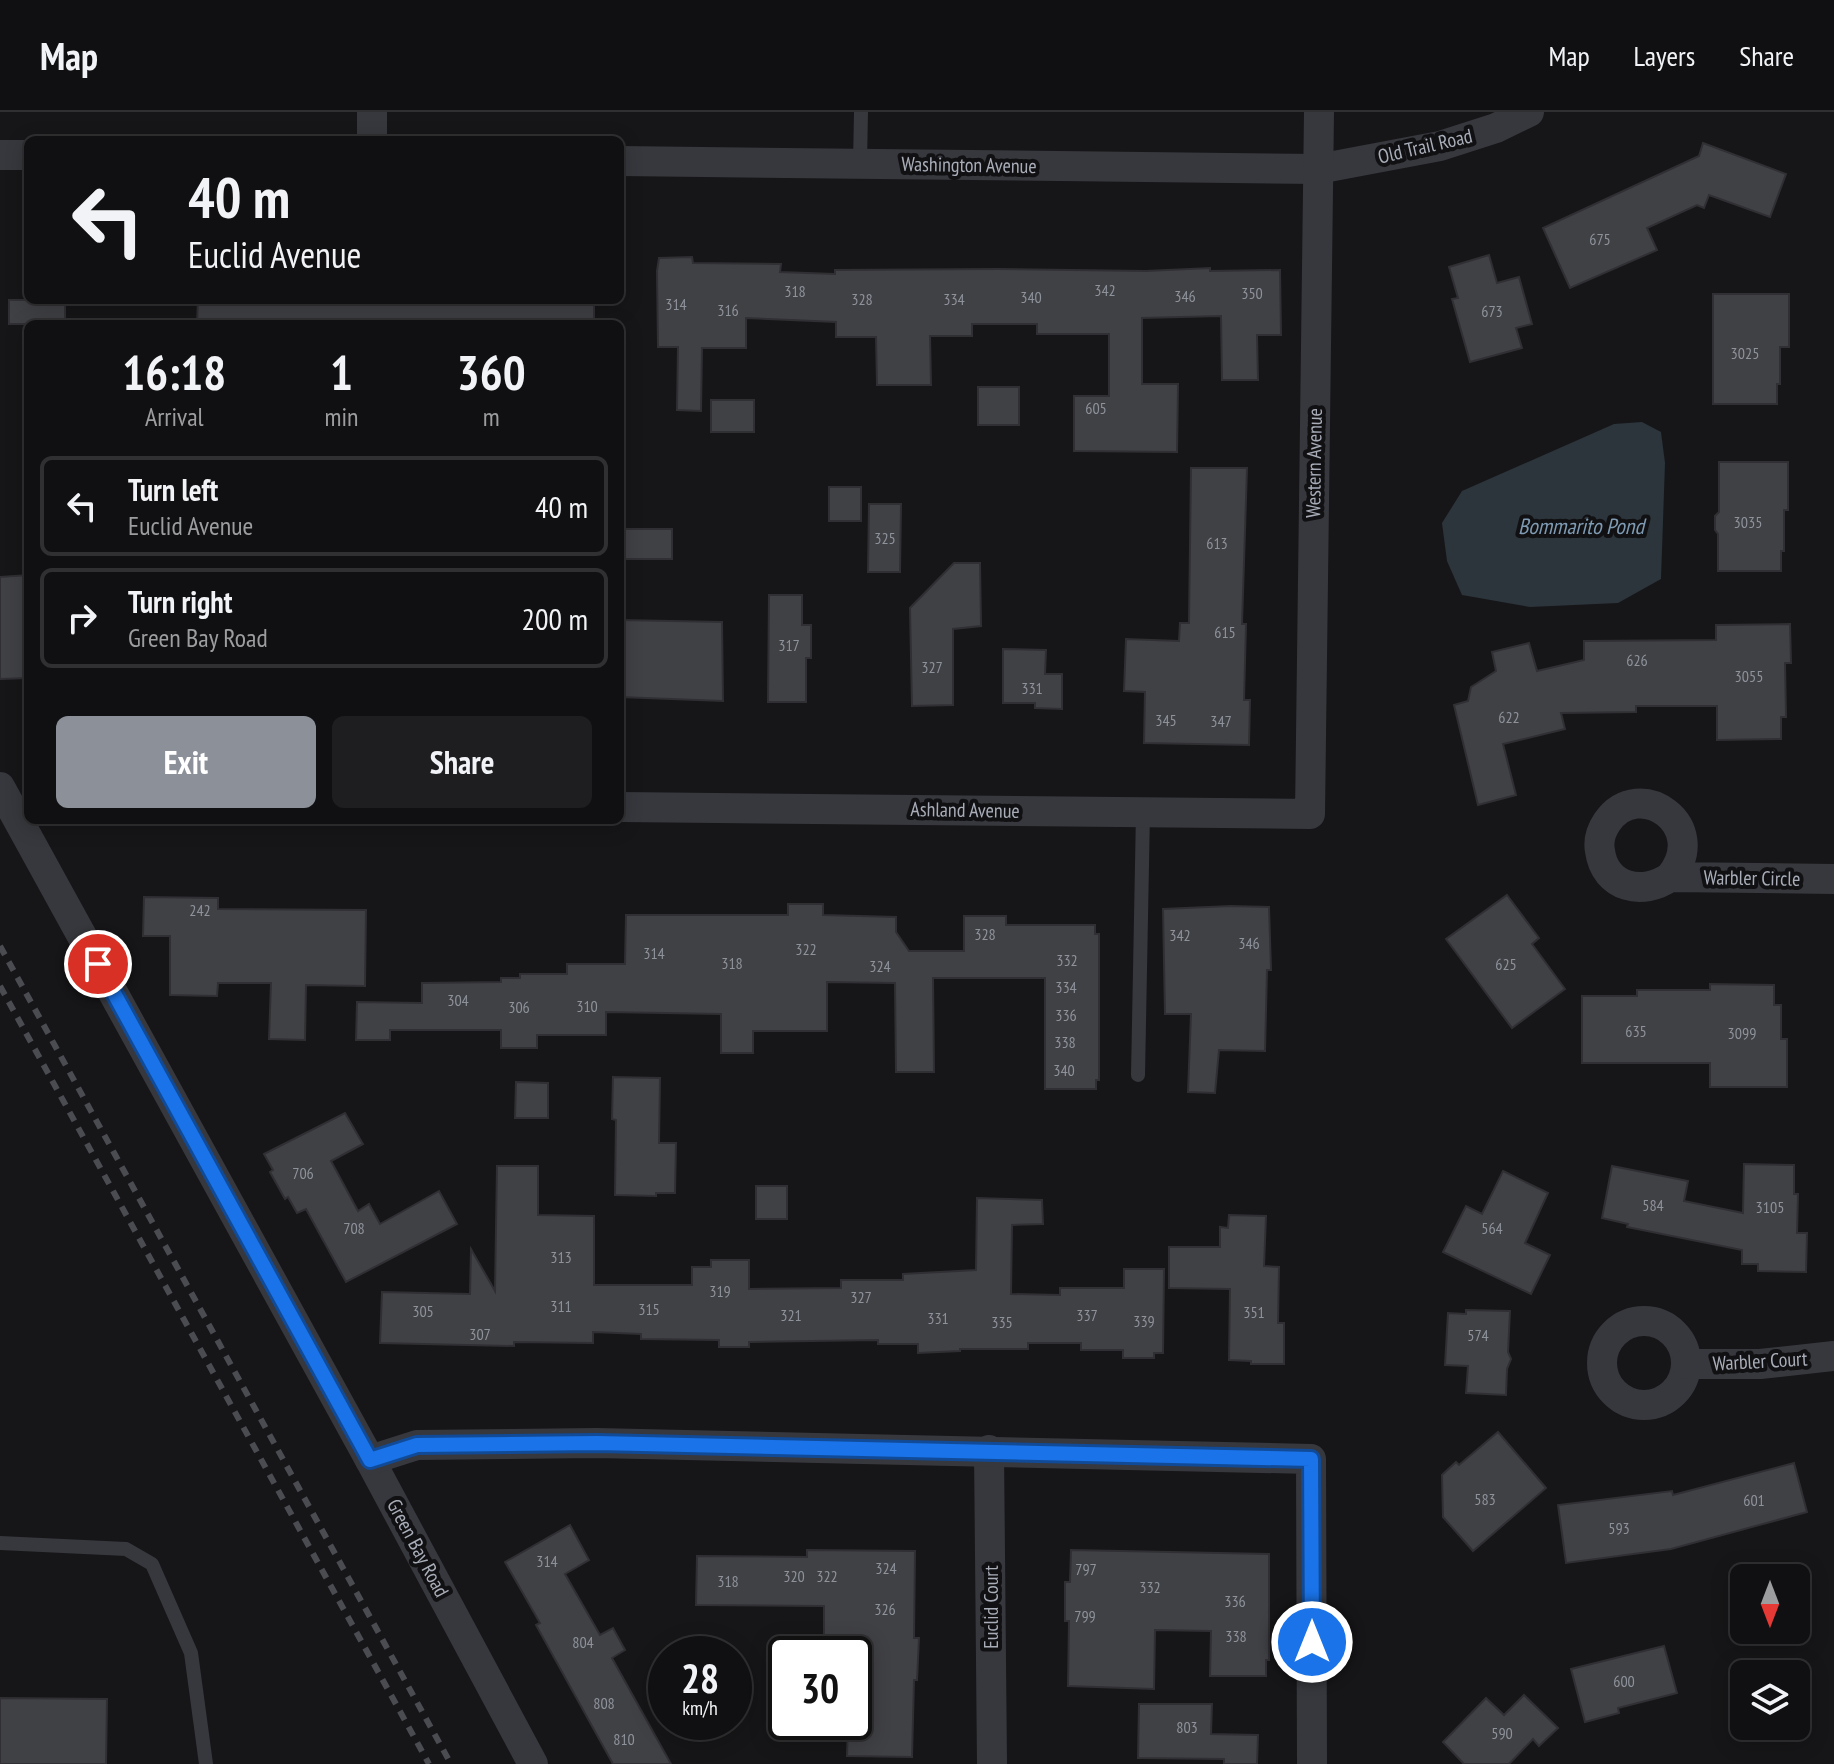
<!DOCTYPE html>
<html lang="en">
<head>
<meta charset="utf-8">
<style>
  body { margin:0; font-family:"PT Sans Narrow",sans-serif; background:#1e1e20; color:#f1f3f6; height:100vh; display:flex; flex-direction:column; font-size:30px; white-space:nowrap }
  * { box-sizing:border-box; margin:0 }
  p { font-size:26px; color:#9c9d9f }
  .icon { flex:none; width:44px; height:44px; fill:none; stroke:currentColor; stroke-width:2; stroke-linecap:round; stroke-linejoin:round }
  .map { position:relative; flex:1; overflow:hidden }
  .side { position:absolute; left:24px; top:208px; width:600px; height:504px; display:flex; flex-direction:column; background:#101012; border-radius:12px; box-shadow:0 4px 20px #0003,0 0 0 2px #303032 }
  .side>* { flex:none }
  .top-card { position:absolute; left:24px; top:24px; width:600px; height:168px; border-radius:12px; box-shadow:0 4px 20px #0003,0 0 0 2px #303032; background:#101012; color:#f1f3f6; overflow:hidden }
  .needle { width:52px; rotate:180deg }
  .buttons { position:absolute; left:1730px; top:1452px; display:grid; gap:16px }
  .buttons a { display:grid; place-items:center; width:80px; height:80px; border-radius:12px; background:#101012; box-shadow:0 4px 20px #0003,0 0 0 2px #303032; font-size:40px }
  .speed { position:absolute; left:648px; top:1524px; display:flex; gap:16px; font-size:40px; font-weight:700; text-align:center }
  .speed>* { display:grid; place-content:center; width:104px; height:104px; border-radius:50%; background:#101012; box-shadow:0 4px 20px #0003,0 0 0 2px #303032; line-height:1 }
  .speed small { font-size:20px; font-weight:400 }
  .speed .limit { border:4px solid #111; border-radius:12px; background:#fff; color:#111 }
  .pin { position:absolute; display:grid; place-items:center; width:68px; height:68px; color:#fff; margin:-34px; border:4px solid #fff; border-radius:50%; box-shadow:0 2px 8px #0007 }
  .me { position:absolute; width:88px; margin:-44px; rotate:0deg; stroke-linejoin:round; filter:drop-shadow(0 0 6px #0008) }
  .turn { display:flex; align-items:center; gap:28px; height:168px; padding:0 32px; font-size:36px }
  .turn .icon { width:104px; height:104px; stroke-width:2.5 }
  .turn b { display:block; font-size:56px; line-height:68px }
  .eta { display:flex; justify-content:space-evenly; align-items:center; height:136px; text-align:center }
  .eta b { font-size:48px; font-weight:800; line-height:56px }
  .action { display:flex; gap:16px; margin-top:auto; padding:16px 32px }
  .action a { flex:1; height:92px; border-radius:12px; background:#8c9099; color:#fff; font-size:32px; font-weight:800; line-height:92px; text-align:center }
  .action a+a { background:#1e1e20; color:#f1f3f6 }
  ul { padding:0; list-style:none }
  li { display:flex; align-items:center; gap:24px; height:100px; margin:0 16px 12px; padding:0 16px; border:4px solid #303032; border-radius:12px }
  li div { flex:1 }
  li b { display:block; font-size:30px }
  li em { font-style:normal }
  header { display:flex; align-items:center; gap:48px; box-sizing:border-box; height:112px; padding:0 40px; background:#101012; border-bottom:2px solid #303032 }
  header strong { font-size:38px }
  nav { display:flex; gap:44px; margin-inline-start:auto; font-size:28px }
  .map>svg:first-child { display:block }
  .water { fill:#2c353c }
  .building { fill:#404145; stroke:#303034; stroke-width:2 }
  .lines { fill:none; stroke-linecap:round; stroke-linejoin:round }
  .lane { stroke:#37383d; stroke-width:14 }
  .street { stroke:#37383d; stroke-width:30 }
  .rail { stroke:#4a4c52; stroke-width:6; stroke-dasharray:10 8; stroke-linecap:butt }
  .route-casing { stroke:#114b97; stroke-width:20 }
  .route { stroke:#1a73e8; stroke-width:14 }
  .labels { text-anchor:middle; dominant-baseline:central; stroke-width:8; stroke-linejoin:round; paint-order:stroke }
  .number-label { font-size:16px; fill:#8e929b }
  .street-label { font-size:20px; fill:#a8adb8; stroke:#111113 }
  .water-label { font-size:22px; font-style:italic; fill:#7f9bb3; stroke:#111113 }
</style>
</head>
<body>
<header>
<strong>Map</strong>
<nav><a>Map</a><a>Layers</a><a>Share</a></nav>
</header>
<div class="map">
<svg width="1834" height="1652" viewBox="0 0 1834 1652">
  <rect width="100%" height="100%" fill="#161618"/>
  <polygon class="water" points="1642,310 1661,320 1665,351 1661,467 1618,491 1530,495 1462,483 1447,449 1442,411 1462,379 1614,312"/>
  <g class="building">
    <polygon points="1703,31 1786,62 1770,105 1709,83 1704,96 1697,93 1647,116 1657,138 1570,176 1543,116 1699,44"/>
    <polygon points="1489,143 1497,171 1519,165 1532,212 1516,216 1522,236 1470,250 1452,187 1458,186 1449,155"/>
    <polygon points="692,145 693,151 781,152 780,160 835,162 835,158 998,157 1146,159 1210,156 1210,159 1280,158 1281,223 1257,223 1258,268 1222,268 1221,204 1142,206 1142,272 1178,272 1177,340 1074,339 1074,284 1109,284 1109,222 1037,222 1037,212 972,212 972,224 930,224 931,273 877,273 876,225 836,225 836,210 746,206 746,236 702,236 701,299 677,298 678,235 658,235 657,159 659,146"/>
    <polygon points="1713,182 1789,182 1789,235 1780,235 1780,272 1777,272 1777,292 1713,292"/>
    <rect x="9" y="188" width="56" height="24"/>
    <polygon points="198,188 594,188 594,212 197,212"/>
    <rect x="978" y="275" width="41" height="38"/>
    <rect x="711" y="288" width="43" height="32"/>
    <polygon points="1719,350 1788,350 1788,398 1784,398 1784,439 1781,439 1781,459 1718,459 1718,422 1715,418 1715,404 1719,400"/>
    <polygon points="1191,356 1247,356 1242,512 1246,512 1244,588 1250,588 1249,633 1144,631 1145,580 1124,579 1126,527 1179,529 1180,511 1189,511"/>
    <rect x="829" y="375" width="32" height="34"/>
    <polygon points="869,392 901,392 900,460 868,460"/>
    <rect x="620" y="417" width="52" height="30"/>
    <polygon points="954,451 980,451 981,514 953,517 953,593 912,594 910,496"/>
    <polygon points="28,463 28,566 0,567 0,465"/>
    <polygon points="769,483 802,483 802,513 811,513 811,546 806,546 806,590 768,590"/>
    <polygon points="620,508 722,510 723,589 620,585"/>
    <polygon points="1790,512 1791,551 1785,551 1786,605 1781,605 1781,627 1717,628 1717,594 1636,594 1636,600 1561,601 1565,617 1503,632 1516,683 1478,693 1454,593 1468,589 1471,575 1496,559 1492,540 1529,531 1537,559 1584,548 1584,529 1716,528 1716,513"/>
    <polygon points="1003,537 1046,538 1045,562 1062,562 1062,597 1035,596 1035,591 1003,591"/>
    <polygon points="1507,783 1539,826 1532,832 1565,877 1512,916 1446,827"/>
    <polygon points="144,785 218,786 218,797 366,798 365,874 306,873 305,928 269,927 271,871 218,871 217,884 170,883 170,824 143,824"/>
    <polygon points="788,792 823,792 823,803 896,805 896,820 909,839 964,839 964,804 1006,804 1006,813 1095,813 1095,822 1099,822 1099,968 1096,968 1096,977 1045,977 1045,866 933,866 934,960 896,960 895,871 827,870 827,919 753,919 753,941 721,941 721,902 606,900 606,923 537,923 537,936 501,936 501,918 390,918 390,928 356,928 357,890 422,891 422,871 501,870 501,866 520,866 520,862 567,862 567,852 625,852 626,803 788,803"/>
    <polygon points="1231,794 1269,795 1271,858 1267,858 1265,939 1219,938 1215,981 1188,980 1191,902 1165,902 1163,797"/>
    <polygon points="1710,872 1774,873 1774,893 1781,893 1781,927 1787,927 1787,975 1710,975 1710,951 1582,951 1582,884 1637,884 1637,878 1710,878"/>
    <polygon points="613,965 660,966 659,1031 676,1031 675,1081 656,1081 656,1084 615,1083 616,1008 612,1007"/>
    <polygon points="516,970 548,971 548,1006 515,1006"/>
    <polygon points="345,1001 363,1032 331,1049 358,1099 369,1092 380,1112 439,1079 457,1112 346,1170 306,1097 297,1101 288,1085 285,1087 270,1060 273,1058 264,1042"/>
    <polygon points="1744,1052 1794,1053 1794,1082 1798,1082 1797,1121 1807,1121 1806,1160 1758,1159 1758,1152 1742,1152 1742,1138 1627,1115 1628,1112 1602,1106 1612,1054 1688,1069 1684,1089 1743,1101"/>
    <polygon points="497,1054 538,1054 538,1103 594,1104 594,1173 692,1173 692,1155 711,1155 711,1148 749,1148 749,1177 841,1176 841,1168 903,1168 903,1162 976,1158 977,1086 1042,1088 1043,1112 1012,1113 1011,1182 1060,1183 1060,1176 1124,1176 1124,1157 1164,1157 1163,1241 1154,1241 1154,1246 1123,1246 1123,1238 1081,1238 1081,1231 1028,1231 1028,1237 960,1237 960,1239 918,1241 918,1232 878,1232 878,1228 749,1230 749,1235 719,1235 719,1228 641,1227 641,1222 593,1220 593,1231 514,1230 514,1234 380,1231 382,1180 470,1182 471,1137 495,1179"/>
    <polygon points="1503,1059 1548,1081 1525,1131 1550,1143 1531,1182 1443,1140 1466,1094 1482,1102"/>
    <rect x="756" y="1074" width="31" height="33"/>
    <polygon points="1229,1103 1266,1104 1264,1154 1279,1155 1278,1211 1284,1211 1284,1252 1251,1252 1251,1249 1229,1248 1230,1177 1169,1176 1169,1135 1220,1135 1220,1115 1228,1116"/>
    <polygon points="1466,1198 1510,1199 1508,1240 1511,1247 1507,1257 1506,1283 1466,1281 1468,1254 1445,1253 1448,1201 1466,1202"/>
    <polygon points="1498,1320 1546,1376 1473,1439 1443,1405 1442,1363 1456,1350 1459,1353"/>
    <polygon points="1794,1351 1807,1400 1671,1437 1566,1451 1558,1393 1672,1379 1673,1383"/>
    <polygon points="570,1413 589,1448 565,1462 600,1523 613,1516 625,1538 612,1546 671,1652 613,1652 536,1513 540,1511 505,1450"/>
    <polygon points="807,1438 915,1439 914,1526 919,1526 917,1568 914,1568 912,1645 847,1644 848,1610 854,1610 854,1542 824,1542 824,1494 696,1493 697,1444 807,1445"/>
    <polygon points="1071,1438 1269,1442 1269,1548 1266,1548 1266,1564 1210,1564 1211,1519 1155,1518 1154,1577 1068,1574 1069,1509 1065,1509 1065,1470 1070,1470"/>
    <polygon points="1664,1534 1677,1581 1618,1596 1619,1601 1585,1610 1571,1557"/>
    <polygon points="1524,1583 1558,1616 1539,1634 1533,1627 1509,1652 1464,1652 1443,1630 1486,1586 1504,1603"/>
    <polygon points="0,1586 107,1587 106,1652 0,1652"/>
    <polygon points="1139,1592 1212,1592 1211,1622 1258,1623 1257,1652 1224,1652 1224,1647 1138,1646"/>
  </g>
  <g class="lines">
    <g class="lane">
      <polyline points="860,51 861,0"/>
      <polyline points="1138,963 1143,700"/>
      <polyline points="0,1431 126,1437 152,1452 191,1541 206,1652"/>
    </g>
    <g class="street">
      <polyline points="372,28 372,0"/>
      <polyline points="0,43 28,43"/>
      <polyline points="620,49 1318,57 1440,34 1496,16 1529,0"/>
      <polyline points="0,675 370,1348 533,1652"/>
      <polyline points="620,695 1310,702 1319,0"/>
      <path d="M1670,765C1712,714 1639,663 1607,710C1601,719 1598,729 1600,739C1605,776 1643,784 1670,765L1834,767"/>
      <circle cx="1644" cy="1251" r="42"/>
      <polyline points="1686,1252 1760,1252 1834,1244"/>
      <polyline points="989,1338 992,1652"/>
      <polyline points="370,1348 417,1333 597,1331 1311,1347 1312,1652"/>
    </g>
    <g class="rail">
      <polyline points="0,834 451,1652"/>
      <polyline points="0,874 429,1652"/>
    </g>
  </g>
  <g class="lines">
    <g class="route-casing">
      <polyline id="route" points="98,852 370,1348 417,1333 597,1331 1311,1347 1312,1530"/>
    </g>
    <use href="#route" class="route"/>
  </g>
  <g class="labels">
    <g class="number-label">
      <text x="1600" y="127">675</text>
      <text x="1105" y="178">342</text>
      <text x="795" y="179">318</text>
      <text x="1252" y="181">350</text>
      <text x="1185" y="184">346</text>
      <text x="1031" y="185">340</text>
      <text x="862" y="187">328</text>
      <text x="954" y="187">334</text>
      <text x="676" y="192">314</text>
      <text x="728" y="198">316</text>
      <text x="1492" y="199">673</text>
      <text x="1745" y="241">3025</text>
      <text x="1096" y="296">605</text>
      <text x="1748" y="410">3035</text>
      <text x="885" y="426">325</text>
      <text x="1217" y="431">613</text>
      <text x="1225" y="520">615</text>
      <text x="789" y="533">317</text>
      <text x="1637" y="548">626</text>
      <text x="932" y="555">327</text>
      <text x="1749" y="564">3055</text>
      <text x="1032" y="576">331</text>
      <text x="1509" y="605">622</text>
      <text x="1166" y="608">345</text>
      <text x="1221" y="609">347</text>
      <text x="200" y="798">242</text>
      <text x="985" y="822">328</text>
      <text x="1180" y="823">342</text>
      <text x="1249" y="831">346</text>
      <text x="806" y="837">322</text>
      <text x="654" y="841">314</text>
      <text x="1067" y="848">332</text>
      <text x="732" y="851">318</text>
      <text x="1506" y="852">625</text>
      <text x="880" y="854">324</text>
      <text x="1066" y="875">334</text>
      <text x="458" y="888">304</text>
      <text x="587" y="894">310</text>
      <text x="519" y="895">306</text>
      <text x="1066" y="903">336</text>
      <text x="1636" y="919">635</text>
      <text x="1742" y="921">3099</text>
      <text x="1065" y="930">338</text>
      <text x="1064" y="958">340</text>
      <text x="303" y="1061">706</text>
      <text x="1653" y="1093">584</text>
      <text x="1770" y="1095">3105</text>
      <text x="354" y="1116">708</text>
      <text x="1492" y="1116">564</text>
      <text x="561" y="1145">313</text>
      <text x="720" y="1179">319</text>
      <text x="861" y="1185">327</text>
      <text x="561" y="1194">311</text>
      <text x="649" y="1197">315</text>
      <text x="423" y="1199">305</text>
      <text x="1254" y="1200">351</text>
      <text x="791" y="1203">321</text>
      <text x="1087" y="1203">337</text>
      <text x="938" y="1206">331</text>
      <text x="1144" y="1209">339</text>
      <text x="1002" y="1210">335</text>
      <text x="480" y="1222">307</text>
      <text x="1478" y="1223">574</text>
      <text x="1485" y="1387">583</text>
      <text x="1754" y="1388">601</text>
      <text x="1619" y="1416">593</text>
      <text x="547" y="1449">314</text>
      <text x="886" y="1456">324</text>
      <text x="1086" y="1457">797</text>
      <text x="794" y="1464">320</text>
      <text x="827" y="1464">322</text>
      <text x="728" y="1469">318</text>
      <text x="1150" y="1475">332</text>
      <text x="1235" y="1489">336</text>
      <text x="885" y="1497">326</text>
      <text x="1085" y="1504">799</text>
      <text x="1236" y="1524">338</text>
      <text x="583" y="1530">804</text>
      <text x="1624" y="1569">600</text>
      <text x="604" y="1591">808</text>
      <text x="1187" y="1615">803</text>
      <text x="1502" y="1621">590</text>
      <text x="624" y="1627">810</text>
    </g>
    <g class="street-label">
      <text transform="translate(1425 34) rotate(-13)">Old Trail Road</text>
      <text transform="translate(969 53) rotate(1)">Washington Avenue</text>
      <text transform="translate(1314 351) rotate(-89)">Western Avenue</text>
      <text transform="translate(965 698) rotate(1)">Ashland Avenue</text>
      <text transform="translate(1752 766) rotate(1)">Warbler Circle</text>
      <text transform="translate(1760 1249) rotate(-3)">Warbler Court</text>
      <text transform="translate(418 1436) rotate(62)">Green Bay Road</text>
      <text transform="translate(991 1495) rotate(-90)">Euclid Court</text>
    </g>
    <g class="water-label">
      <text x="1581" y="414">Bommarito Pond</text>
    </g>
  </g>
</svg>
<div class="buttons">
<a><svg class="needle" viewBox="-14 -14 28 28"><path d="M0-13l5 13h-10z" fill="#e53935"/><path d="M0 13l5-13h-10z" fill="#9c9d9f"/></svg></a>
<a><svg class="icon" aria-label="layers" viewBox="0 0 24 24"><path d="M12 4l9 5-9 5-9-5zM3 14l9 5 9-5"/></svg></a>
</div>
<div class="speed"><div>28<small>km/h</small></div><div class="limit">30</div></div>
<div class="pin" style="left:98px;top:852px;background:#d93025"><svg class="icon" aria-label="arrive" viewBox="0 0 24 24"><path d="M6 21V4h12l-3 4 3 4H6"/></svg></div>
<svg class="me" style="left:1312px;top:1530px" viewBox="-20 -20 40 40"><circle r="17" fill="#1a73e8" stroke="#fff" stroke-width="3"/><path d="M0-11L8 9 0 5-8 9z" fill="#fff"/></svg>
<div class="top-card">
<div class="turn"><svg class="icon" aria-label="left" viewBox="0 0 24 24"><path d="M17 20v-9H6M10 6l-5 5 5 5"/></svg><div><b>40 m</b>Euclid Avenue</div></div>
</div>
<section class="side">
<div class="eta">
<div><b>16:18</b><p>Arrival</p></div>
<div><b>1</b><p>min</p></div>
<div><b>360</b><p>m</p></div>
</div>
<ul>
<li><svg class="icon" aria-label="left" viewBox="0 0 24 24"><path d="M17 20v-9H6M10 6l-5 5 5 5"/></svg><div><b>Turn left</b><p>Euclid Avenue</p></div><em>40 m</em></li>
<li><svg class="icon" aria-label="right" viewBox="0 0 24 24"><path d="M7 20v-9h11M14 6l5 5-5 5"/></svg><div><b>Turn right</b><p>Green Bay Road</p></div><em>200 m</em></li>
</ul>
<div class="action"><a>Exit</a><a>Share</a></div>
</section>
</div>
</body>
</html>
